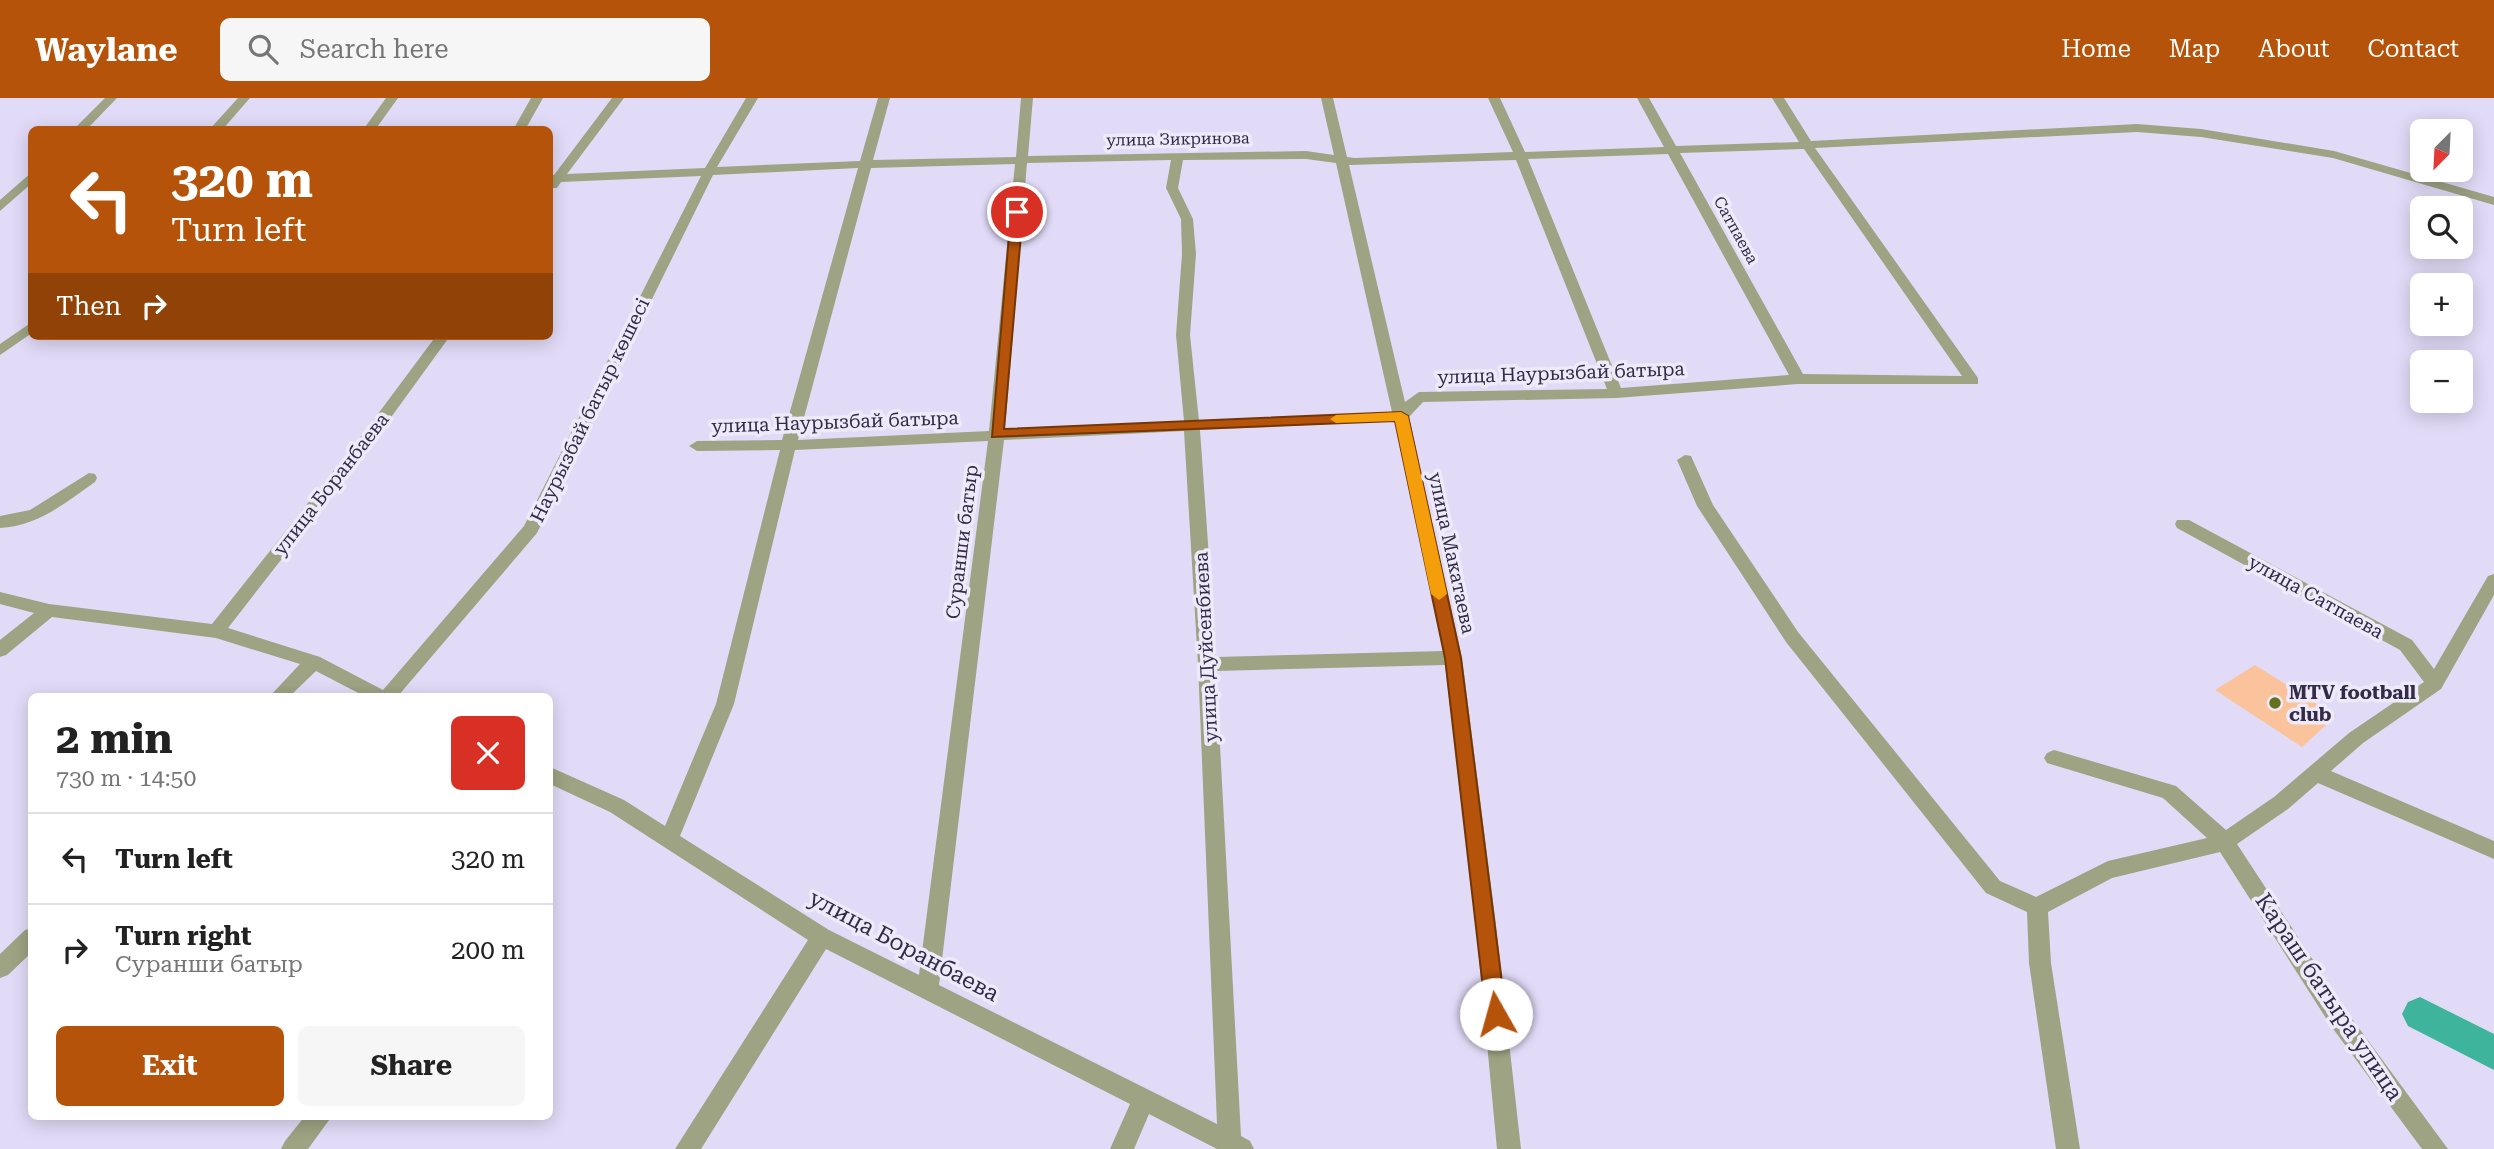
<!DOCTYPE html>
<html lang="en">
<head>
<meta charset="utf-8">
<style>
  body { margin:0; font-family:"Roboto Serif",serif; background:#f6f6f6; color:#222; height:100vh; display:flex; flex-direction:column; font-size:26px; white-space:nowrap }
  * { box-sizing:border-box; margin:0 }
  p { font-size:23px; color:#767676 }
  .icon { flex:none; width:38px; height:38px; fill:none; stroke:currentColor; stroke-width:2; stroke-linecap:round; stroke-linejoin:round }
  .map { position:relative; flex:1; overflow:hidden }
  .sheet { position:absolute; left:28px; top:595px; width:525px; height:427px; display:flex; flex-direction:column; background:#fff; border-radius:10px; box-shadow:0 4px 18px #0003 }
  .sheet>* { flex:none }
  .banner { position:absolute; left:28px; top:28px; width:525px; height:214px; border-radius:10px; box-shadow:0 4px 18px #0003; background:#b45309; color:#fff; overflow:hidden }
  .needle { width:46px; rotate:204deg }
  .controls { position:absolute; left:2410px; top:21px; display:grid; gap:14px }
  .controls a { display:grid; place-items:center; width:63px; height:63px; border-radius:10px; background:#fff; box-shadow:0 4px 18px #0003; font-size:35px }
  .pin { position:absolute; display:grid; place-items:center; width:60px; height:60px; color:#fff; margin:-30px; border:4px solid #fff; border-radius:50%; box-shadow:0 2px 7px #0007 }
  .me { position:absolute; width:77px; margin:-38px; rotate:353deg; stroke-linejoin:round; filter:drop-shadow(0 0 5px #0008) }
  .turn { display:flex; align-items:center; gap:24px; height:147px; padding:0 28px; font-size:32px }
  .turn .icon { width:91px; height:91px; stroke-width:2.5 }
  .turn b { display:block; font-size:49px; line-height:60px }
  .then { display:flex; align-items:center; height:66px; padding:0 28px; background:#0003; gap:14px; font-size:26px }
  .round { display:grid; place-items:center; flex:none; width:74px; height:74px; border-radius:10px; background:#f6f6f6 }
  .head { display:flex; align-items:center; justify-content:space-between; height:119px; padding:0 28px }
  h1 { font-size:42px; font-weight:700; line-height:52px }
  .cta { display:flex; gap:14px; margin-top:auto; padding:14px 28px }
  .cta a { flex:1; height:80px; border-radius:10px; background:#b45309; color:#fff; font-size:28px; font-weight:700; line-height:80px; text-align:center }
  .cta a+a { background:#f6f6f6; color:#222 }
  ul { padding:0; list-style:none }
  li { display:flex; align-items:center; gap:21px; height:91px; padding:0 28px; border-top:2px solid #e0e0e0 }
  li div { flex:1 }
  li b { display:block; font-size:26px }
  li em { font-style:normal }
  header { display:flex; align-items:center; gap:42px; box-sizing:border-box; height:98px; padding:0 35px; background:#b45309; color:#fff }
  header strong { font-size:33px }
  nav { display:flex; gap:38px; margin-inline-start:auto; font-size:24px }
  .search { width:490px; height:63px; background:#f6f6f6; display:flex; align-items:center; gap:18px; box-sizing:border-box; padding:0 24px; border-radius:10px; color:#767676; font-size:26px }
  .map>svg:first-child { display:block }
  .green { fill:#fbc39b }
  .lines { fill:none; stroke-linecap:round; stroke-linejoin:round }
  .river { fill:#3fb49d; fill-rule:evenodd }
  .minor { fill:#9da383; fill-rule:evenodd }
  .route { fill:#b45309; stroke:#753606; stroke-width:2 }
  .slow { fill:#f59e0b }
  .poi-dot { fill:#65711b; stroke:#eeeaf9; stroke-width:2.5 }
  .labels { text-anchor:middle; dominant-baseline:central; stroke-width:7; stroke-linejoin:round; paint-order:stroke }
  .far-street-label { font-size:16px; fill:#332b47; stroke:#eeeaf9 }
  .street-label { font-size:19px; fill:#332b47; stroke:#eeeaf9 }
  .poi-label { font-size:19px; font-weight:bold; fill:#332b47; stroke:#eeeaf9; text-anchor:start }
  .near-street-label { font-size:23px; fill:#332b47; stroke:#eeeaf9 }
</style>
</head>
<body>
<header>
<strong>Waylane</strong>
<div class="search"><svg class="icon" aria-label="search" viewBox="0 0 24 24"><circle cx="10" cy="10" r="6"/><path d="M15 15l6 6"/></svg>Search here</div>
<nav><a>Home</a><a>Map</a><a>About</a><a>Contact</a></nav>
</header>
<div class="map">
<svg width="2494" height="1051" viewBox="0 0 2494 1051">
  <rect width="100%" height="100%" fill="#e2dbf8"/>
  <polygon class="green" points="2255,567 2336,618 2302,649 2215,592"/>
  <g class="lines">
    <polygon class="river" points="2420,899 2494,936 2494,972 2408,928 2402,916 2408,904"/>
    <g class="minor">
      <polygon points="105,0 117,0 86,32 73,32"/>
      <polygon points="238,0 250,0 222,32 209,32"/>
      <polygon points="386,0 398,0 375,32 363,32"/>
      <polygon points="531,0 543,0 525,32 513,32"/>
      <path d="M612,0H624L567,76L705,70L746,0H758L717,69L860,63L878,0H890L873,62L1016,59L1021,0H1033L1028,58L1306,53L1334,57L1321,0H1333L1347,59L1355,60L1513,54L1488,0H1500L1525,54L1664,49L1637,0H1649L1676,48L1799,44L1772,0H1784L1811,43L2137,26L2201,31L2334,53L2494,99V107L2333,60L2201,39L2137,34L1815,50L1978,280V286H1798L1616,300L1423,304L1409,319L1462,560L1495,819L1521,1051H1497L1475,819L1445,567L1216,573L1241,1038L1250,1043L1254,1051H1217L1149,1016L1134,1051H1110L1130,1006L826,851L701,1051H675L808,842L610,714L550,686V669L624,702L665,728L716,606L780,352L697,353L689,348L697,343L782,342L858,70L713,77L537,435L398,598H364L316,573L290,598H270L300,566L216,540L52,519L6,557L0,559V542L34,515L0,506V494L49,506L212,526L366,332L436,238H450L376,340L228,530L320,559L383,592L524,428L701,78L561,84L557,90H550V77H554ZM1804,51L1962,278L1803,276L1680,55ZM1668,56L1789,277L1621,290L1528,61ZM1306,61L1336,65L1392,314L1199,323L1190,237L1196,156L1193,121L1178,90L1183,62ZM1171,62L1166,90L1181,121L1182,156L1176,237L1184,323L1005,332L1027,65ZM1516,62L1607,291L1419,294L1405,304L1349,67ZM1015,66L989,333L798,342L871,70ZM1395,323L1443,553L1216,559L1200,332ZM1184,333L1198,566L1217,1026L939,887L1004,342ZM988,343L919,877L829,832L680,738L734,606L795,352Z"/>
      <polygon points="32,74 32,85 0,113 0,102"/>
      <polygon points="32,224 32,235 0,257 0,246"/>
      <polygon points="1685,357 1691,358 1713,407 1798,534 2000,783 2036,799 2108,763 2207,740 2163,700 2047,665 2044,660 2047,655 2054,652 2176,688 2226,732 2274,699 2349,635 2424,584 2400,552 2177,430 2175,426 2177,422 2189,422 2412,542 2434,571 2488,478 2494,476 2494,497 2441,591 2363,645 2331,673 2494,743 2494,761 2318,685 2288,711 2237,746 2347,914 2448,1051 2422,1051 2331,928 2220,754 2112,780 2048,814 2051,865 2080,1051 2056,1051 2029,865 2027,814 1986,795 1786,544 1697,408 1677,362"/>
      <path d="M89,375L95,376L97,380L95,384C65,405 38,428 0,430V418L30,412Z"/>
      <polygon points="32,830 32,854 8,877 0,880 0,856 25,832"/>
      <polygon points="305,1018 332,1018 308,1051 281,1051 285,1043"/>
    </g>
  </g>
  <polygon class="route" points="1017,110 1023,114 1004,331 1401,314 1408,318 1461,560 1506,916 1504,923 1496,926 1489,923 1486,916 1445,560 1395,323 992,339 1011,114"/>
  <polygon class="slow" points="1401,314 1408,318 1447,496 1439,502 1431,496 1395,323 1336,325 1330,321 1336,317"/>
  <circle class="poi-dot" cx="2275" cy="605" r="7"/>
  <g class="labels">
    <g class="far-street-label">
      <text transform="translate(1178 41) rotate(-1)">улица Зикринова</text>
      <text transform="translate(1736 132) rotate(61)">Сатпаева</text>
    </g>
    <g class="street-label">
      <text transform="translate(1561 275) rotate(-2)">улица Наурызбай батыра</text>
      <text transform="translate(590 312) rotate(-64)">Наурызбай батыр көшесі</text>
      <text transform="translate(835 324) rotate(-2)">улица Наурызбай батыра</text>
      <text transform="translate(331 386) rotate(-52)">улица Боранбаева</text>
      <text transform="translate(962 444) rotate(-83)">Суранши батыр</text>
      <text transform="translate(1452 455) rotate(78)">улица Макатаева</text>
      <text transform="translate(2316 499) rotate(29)">улица Сатпаева</text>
      <text transform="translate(1206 549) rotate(-93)">улица Дуйсенбиева</text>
    </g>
    <g class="poi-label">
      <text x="2289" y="594">MTV football<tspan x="2289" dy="22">club</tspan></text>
    </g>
    <g class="near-street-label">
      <text transform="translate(904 848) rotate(28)">улица Боранбаева</text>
      <text transform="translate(2329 899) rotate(56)">Караш батыра улица</text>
    </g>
  </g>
</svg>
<div class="controls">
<a><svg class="needle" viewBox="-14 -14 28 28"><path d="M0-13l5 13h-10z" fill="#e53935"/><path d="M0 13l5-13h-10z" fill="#767676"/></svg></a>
<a><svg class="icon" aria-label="search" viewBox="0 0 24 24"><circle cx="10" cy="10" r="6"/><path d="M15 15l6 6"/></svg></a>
<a>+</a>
<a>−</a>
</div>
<div class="pin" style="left:1017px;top:114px;background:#d93025"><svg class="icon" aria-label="arrive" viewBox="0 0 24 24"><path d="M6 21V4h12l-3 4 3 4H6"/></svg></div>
<svg class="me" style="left:1496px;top:916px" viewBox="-20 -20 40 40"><circle r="19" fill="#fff"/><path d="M0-13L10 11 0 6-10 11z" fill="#b45309"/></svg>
<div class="banner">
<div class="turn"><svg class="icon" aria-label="left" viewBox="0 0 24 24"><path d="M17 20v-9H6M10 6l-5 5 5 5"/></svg><div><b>320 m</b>Turn left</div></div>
<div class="then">Then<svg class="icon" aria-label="right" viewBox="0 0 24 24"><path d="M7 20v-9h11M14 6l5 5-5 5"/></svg></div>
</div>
<section class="sheet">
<div class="head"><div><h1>2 min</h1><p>730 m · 14:50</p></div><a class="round" style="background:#d93025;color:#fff"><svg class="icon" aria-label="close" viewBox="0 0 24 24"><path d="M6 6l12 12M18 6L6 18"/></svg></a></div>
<ul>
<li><svg class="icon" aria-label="left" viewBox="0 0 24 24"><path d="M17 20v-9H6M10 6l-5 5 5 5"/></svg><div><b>Turn left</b></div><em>320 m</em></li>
<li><svg class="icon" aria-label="right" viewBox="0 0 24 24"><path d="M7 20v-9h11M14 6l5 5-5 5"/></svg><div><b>Turn right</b><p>Суранши батыр</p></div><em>200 m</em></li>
</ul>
<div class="cta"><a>Exit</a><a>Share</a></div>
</section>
</div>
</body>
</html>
